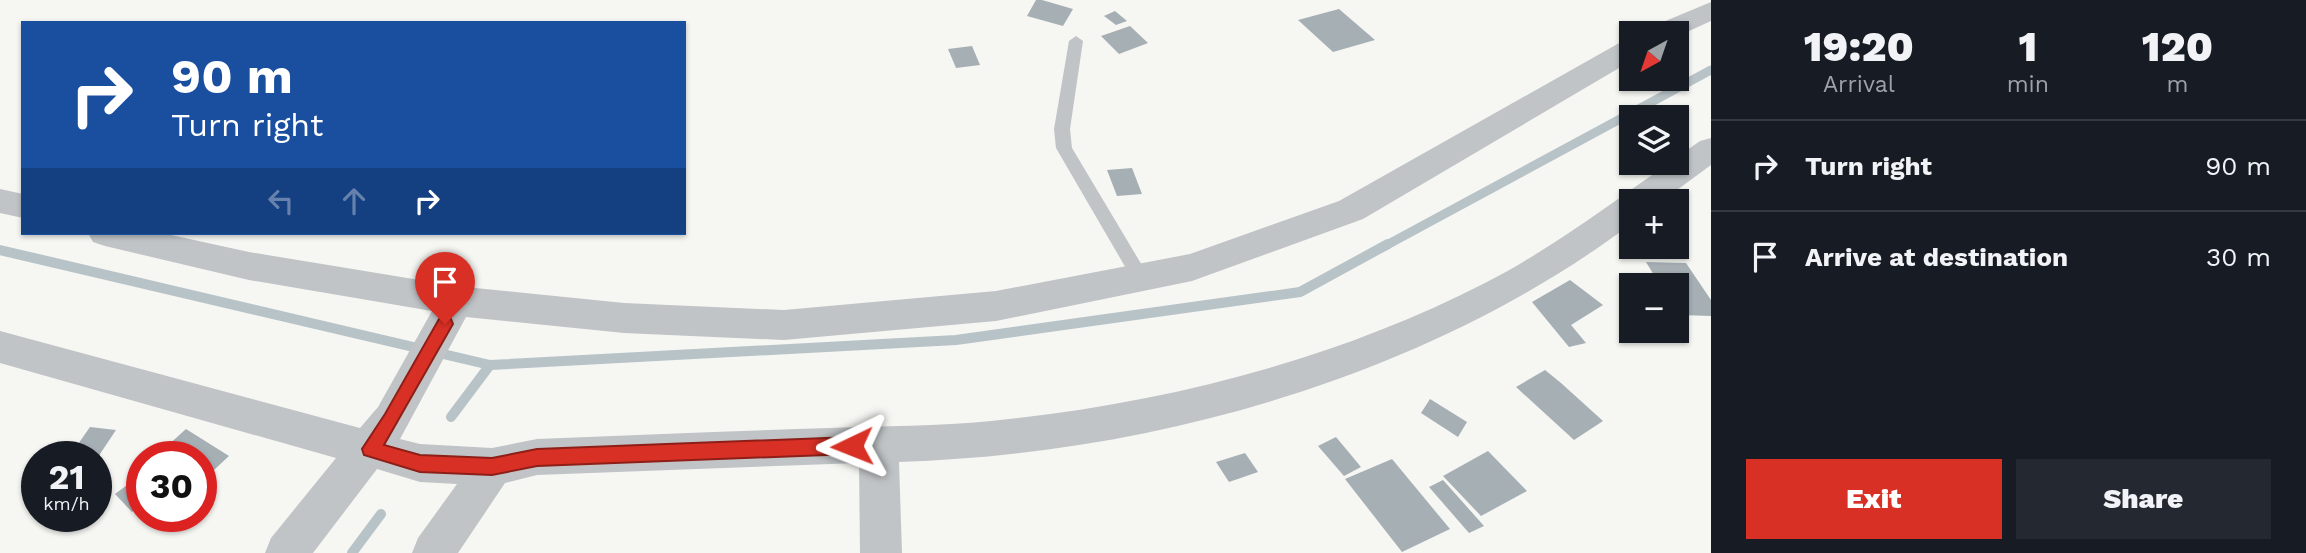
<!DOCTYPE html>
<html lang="en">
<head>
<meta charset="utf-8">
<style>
  body { margin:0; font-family:"Work Sans",sans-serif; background:#242831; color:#f1f3f6; height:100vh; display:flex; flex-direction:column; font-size:26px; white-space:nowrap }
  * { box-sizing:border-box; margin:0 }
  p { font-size:23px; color:#9ea1a6 }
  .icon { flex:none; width:38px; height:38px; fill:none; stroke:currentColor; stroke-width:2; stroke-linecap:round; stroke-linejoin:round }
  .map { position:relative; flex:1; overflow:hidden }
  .details { display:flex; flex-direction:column; background:#171b24; width:595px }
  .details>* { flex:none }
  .hud { position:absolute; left:21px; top:21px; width:665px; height:214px; border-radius:0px; box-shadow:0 2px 5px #0004; background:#1a4fa0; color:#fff; overflow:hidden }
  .needle { width:46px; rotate:220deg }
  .tools { position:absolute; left:1619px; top:21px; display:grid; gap:14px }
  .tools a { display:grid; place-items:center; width:70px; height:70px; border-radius:0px; background:#171b24; box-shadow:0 2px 5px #0004; font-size:35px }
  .speed { position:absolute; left:21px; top:441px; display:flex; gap:14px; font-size:35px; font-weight:700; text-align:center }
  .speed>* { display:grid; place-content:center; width:91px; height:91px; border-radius:50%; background:#171b24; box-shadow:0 2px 5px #0004; line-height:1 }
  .speed small { font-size:18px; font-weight:400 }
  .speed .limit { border:10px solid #d22; background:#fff; color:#111 }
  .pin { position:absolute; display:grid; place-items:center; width:60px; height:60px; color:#fff; margin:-72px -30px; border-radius:50% 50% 50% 0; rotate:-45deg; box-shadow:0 0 7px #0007 }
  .pin .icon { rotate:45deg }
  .me { position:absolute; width:77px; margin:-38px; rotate:268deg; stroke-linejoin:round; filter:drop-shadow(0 0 5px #0008) }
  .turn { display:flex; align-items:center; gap:24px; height:147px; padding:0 35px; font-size:32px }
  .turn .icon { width:91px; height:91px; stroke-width:2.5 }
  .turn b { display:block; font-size:49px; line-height:60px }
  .lanes { display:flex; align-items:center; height:66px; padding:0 35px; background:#0003; justify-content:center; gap:35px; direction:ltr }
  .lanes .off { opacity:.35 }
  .eta { display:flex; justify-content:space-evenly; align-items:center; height:119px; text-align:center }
  .eta b { font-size:42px; font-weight:800; line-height:49px }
  .action { display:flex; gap:14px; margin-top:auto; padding:14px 35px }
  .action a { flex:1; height:80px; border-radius:0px; background:#d93025; color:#fff; font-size:28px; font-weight:800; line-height:80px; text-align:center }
  .action a+a { background:#242831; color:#f1f3f6 }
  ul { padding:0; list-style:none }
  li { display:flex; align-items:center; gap:21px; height:91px; padding:0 35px; border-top:2px solid #363941 }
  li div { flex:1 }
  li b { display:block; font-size:26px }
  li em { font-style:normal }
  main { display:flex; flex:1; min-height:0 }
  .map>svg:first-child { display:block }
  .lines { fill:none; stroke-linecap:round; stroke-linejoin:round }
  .stream-far1 { stroke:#b8c3c8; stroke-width:9 }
  .stream { stroke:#b8c3c8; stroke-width:10 }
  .building { fill:#a6afb4 }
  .lane { fill:#c0c4c7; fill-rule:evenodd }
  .street { fill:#c0c4c7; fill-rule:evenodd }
  .route { fill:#d93025; stroke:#8d1f18; stroke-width:2 }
</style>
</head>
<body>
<main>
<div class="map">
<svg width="1711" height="553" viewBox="0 0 1711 553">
  <rect width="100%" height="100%" fill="#f6f6f3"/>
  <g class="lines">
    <polyline class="stream-far1" points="1385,246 1711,70"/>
    <g class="stream">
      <polyline points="0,250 490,365 956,340 1300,292 1388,244"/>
      <polyline points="451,417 490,365"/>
      <polyline points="352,553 381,514"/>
    </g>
  </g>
  <g class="building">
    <polygon points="1036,0 1042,0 1073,9 1063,26 1027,16"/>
    <polygon points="1339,9 1375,40 1333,52 1298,20"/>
    <polygon points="1115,11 1127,21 1116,25 1104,16"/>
    <polygon points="1130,26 1148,43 1119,54 1101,36"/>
    <polygon points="972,46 980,65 956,68 948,49"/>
    <polygon points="1132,168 1142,194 1117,196 1107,170"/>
    <polygon points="1646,262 1686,263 1711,300 1711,316 1680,315 1676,310 1676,285 1660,285"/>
    <polygon points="1570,280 1603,305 1571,325 1586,343 1569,347 1532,302"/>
    <polygon points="1545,370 1561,383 1603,421 1574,440 1516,387"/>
    <polygon points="1430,399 1467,422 1458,437 1421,413"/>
    <polygon points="90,427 116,430 96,460 96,457 69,457"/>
    <polygon points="186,429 229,456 201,482 201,457 155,457"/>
    <polygon points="1336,437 1361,467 1344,476 1318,446"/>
    <polygon points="1488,451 1527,491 1481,516 1443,476"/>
    <polygon points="1245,453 1258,472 1229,482 1216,462"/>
    <polygon points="1392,459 1450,529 1402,552 1345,479"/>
    <polygon points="142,474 142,505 132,512 115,494"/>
    <polygon points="1443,480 1484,526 1469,533 1429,487"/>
  </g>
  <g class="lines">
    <polygon class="lane" points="1076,36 1083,41 1070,129 1072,148 1149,277 1146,282 1134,282 1056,148 1054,129 1069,41"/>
    <g class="street">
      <polygon points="1711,2 1711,21 1676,37 1676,33 1647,33 1651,27"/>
      <path d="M1631,40V61L1363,219L1192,281L996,321L784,340L624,333L466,317L400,439L420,444L492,448L537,439C635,435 732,431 830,428C884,426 938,426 991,421C1161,404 1333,361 1485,283C1551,249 1609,205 1669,163H1676V158L1700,141L1711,138V165L1662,201H1631V224C1427,377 1152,454 899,462L902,553H860L859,463L537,475L505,483L458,553H412L418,538L457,484L420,482L377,469L313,553H265L271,538L336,458L0,363V331L360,428L378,407L432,311L249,280L105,246L93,242L88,233H162L249,252L456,286L624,303L784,310L996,291L1190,254L1339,201L1621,42Z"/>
      <polygon points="0,189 23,194 23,218 0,213"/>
    </g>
  </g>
  <polygon class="route" points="445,317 451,319 453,324 384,445 420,455 492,458 537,449 852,437 859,440 861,446 859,451 852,454 537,466 492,475 420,472 364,455 362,449 385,414 439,319"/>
</svg>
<div class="tools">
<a><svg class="needle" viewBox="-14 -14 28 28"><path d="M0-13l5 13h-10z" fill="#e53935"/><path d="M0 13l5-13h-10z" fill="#9ea1a6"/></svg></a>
<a><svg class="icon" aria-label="layers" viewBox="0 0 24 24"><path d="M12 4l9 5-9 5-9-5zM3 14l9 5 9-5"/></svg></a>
<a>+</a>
<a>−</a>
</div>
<div class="speed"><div>21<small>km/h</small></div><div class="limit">30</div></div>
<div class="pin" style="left:445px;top:324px;background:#d93025"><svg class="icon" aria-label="arrive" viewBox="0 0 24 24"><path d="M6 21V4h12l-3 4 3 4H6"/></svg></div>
<svg class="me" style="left:852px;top:446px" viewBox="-20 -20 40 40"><path d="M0-17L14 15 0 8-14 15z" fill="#d93025" stroke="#fff" stroke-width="4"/></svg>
<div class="hud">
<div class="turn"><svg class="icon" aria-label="right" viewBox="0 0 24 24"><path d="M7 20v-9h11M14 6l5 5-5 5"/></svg><div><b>90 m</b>Turn right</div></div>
<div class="lanes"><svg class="icon off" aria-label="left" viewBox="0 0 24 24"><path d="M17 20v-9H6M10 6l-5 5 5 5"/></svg><svg class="icon off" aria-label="ahead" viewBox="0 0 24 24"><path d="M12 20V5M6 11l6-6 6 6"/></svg><svg class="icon" aria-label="right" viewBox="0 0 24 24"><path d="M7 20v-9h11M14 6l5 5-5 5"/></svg></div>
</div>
</div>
<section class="details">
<div class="eta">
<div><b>19:20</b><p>Arrival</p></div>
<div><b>1</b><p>min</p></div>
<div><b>120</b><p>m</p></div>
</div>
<ul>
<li><svg class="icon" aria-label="right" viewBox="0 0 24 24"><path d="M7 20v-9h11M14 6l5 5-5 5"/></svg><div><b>Turn right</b></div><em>90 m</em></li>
<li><svg class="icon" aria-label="arrive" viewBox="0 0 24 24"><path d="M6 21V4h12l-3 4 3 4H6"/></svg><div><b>Arrive at destination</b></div><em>30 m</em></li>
</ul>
<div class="action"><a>Exit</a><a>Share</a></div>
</section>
</main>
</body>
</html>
